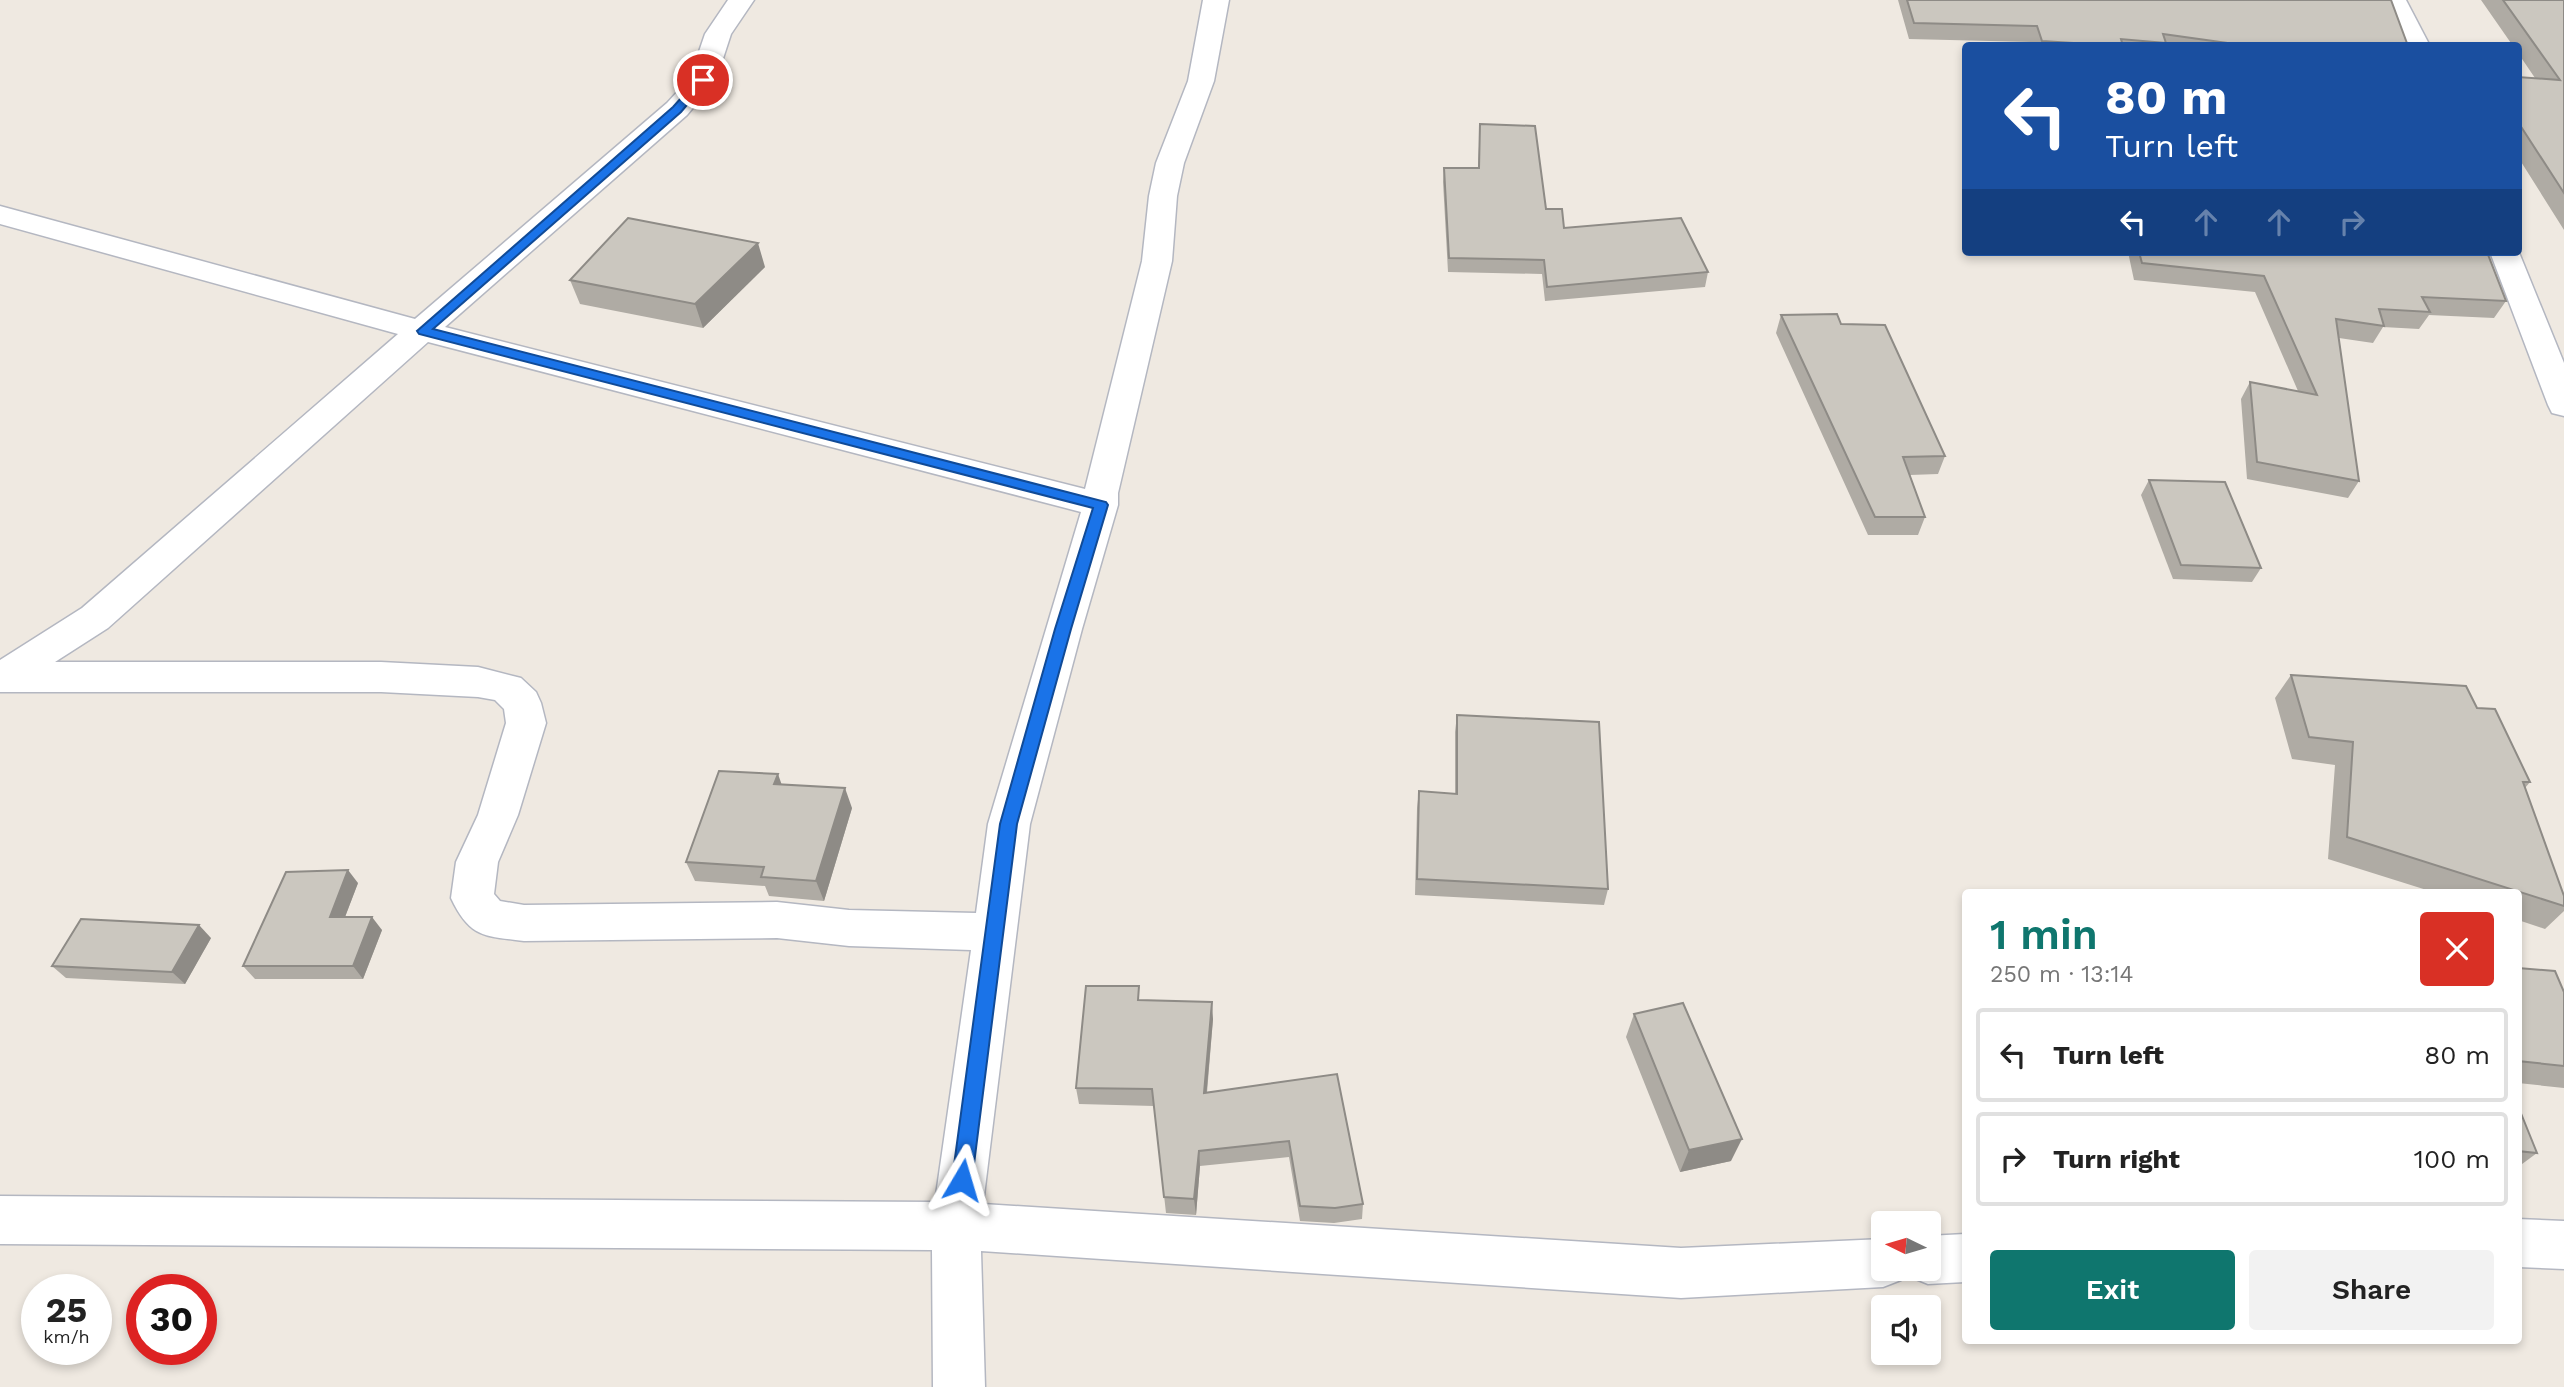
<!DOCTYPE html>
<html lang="en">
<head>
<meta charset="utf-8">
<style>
  body { margin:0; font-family:"Work Sans",sans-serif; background:#f2f2f2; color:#222; height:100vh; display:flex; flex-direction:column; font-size:26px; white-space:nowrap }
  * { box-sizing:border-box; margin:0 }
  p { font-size:23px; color:#767676 }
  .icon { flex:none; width:38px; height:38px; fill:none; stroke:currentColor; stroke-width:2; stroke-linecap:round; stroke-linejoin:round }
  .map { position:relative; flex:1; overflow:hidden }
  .panel { position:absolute; left:1962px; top:889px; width:560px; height:455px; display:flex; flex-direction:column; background:#fff; border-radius:7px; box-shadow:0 4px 10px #0003 }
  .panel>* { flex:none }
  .banner { position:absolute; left:1962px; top:42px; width:560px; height:214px; border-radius:7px; box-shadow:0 4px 10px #0003; background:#1a4fa0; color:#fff; overflow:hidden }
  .needle { width:46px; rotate:275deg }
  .fabs { position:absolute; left:1871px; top:1211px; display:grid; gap:14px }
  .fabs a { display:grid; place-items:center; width:70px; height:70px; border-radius:7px; background:#fff; box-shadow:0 4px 10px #0003; font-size:35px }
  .speed { position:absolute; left:21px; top:1274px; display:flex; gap:14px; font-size:35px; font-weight:700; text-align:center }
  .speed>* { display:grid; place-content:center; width:91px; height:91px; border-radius:50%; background:#fff; box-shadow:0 4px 10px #0003; line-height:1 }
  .speed small { font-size:18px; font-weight:400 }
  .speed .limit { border:10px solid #d22; background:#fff; color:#111 }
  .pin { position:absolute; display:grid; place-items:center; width:60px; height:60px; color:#fff; margin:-30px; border:4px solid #fff; border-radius:50%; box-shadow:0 2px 7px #0007 }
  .me { position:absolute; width:77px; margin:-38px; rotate:7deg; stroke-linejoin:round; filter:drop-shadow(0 0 5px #0008) }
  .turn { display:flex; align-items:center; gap:24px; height:147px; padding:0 28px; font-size:32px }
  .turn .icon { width:91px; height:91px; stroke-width:2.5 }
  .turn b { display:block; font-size:49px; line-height:60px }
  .lanes { display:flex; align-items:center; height:66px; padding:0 28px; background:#0003; justify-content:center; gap:35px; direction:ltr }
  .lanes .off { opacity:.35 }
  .round { display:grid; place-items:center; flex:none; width:74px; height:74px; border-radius:7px; background:#f2f2f2 }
  .head { display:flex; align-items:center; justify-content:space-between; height:119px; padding:0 28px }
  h1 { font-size:42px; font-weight:600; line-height:52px; color:#0f766e }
  .cta { display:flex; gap:14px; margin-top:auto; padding:14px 28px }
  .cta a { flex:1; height:80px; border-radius:7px; background:#0f766e; color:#fff; font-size:28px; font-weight:600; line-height:80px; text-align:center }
  .cta a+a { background:#f2f2f2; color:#222 }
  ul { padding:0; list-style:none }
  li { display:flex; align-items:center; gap:21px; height:94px; margin:0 14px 10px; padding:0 14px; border:4px solid #e0e0e0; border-radius:7px }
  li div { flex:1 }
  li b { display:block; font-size:26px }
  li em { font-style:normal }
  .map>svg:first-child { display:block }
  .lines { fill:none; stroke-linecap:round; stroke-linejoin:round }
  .minor-casing { stroke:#b4b7c1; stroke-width:3 }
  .minor { fill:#fff; fill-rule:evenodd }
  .wall { fill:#afaba4 }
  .shaded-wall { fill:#8e8b86 }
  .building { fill:#cbc7bf; stroke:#8e8b86; stroke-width:2 }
  .route { fill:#1a73e8; stroke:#114b97; stroke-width:2 }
</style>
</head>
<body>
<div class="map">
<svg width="2564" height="1387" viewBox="0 0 2564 1387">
  <rect width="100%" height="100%" fill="#efe9e1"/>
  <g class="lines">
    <g class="minor-casing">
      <g id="minor">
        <path d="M728,0H754L731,34L716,80L687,115L445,327L1085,489L1142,261L1149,196L1156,163L1188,81L1203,0H1229L1214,81L1184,163L1177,196L1172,261L1118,493V505L1082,629L1030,824L983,1204L1681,1248L1883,1239V1269H1905L1901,1280L1883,1287L1681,1298L981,1251L985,1387H933L932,1250L0,1244V1196L935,1202L971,950L849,946L777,938L524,941C484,936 470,938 451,898L456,862L478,815L506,723L504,709L495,700L478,697L381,692H0V660L82,608L398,334L0,224V206L415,319L667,103L690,78L705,34ZM428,342L1081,512L988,824L976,913L849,910L777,902L524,905L500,901L494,894L498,862L518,815L546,723L541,703L536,692L521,678L478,667L381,662H55L108,628Z"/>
        <polygon points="2380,0 2406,0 2430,46 2404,46"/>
        <polygon points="2518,250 2564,363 2564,416 2552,413 2548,405 2490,252 2518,252"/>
        <polygon points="2518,1219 2564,1221 2564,1269 2518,1267"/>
        <polygon points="1965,1234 1965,1282 1928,1284 1911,1277 1907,1269 1928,1269 1928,1236"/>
      </g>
    </g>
    <use href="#minor" class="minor"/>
  </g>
  <g class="wall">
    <polygon points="1898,0 2391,0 2408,46 2032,46 2031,42 1909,39"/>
    <polygon points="2481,0 2564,0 2564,230 2518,157 2518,77 2535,78 2518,53 2518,46 2513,46"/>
    <polygon points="1480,124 1546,209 1564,228 1708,272 1705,287 1545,301 1542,274 1448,272 1443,182 1444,168 1478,168"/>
    <polygon points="2128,252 2487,252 2506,301 2494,318 2429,315 2419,329 2383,327 2373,343 2339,338 2359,481 2348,498 2247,479 2241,399 2250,382 2298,391 2255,292 2134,280"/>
    <polygon points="765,267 703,328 580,304 570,280"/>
    <polygon points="1781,315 1841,324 1945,456 1938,474 1910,475 1925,517 1918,535 1868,535 1776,333"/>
    <polygon points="2149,480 2261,568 2252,582 2173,579 2141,495"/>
    <polygon points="2291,675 2477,708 2530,782 2525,788 2564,896 2564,911 2545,929 2518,920 2518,892 2433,892 2328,859 2335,765 2292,759 2275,698"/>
    <polygon points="1457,715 1608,889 1604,905 1415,895 1417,808 1419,791 1455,794 1455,732"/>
    <polygon points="782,785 852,808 824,901 769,896 765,886 695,881 686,862"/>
    <polygon points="358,883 345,917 382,930 363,979 255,979 243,966"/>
    <polygon points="211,938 185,984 66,978 52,966"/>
    <polygon points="2518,968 2564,992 2564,1088 2518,1083"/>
    <polygon points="1141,1000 1213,1019 1207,1093 1337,1074 1363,1204 1362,1219 1334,1223 1300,1221 1289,1157 1200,1166 1196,1215 1166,1213 1154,1106 1079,1104 1076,1088"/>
    <polygon points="1634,1014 1731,1161 1680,1172 1626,1037"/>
    <polygon points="2518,1106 2537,1153 2518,1167"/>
  </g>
  <g class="shaded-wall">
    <polygon points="758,243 765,267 703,328 695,304"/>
    <polygon points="778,774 785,794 774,784"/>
    <polygon points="845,788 852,808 824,901 816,881"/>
    <polygon points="348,870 358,883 340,930 330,917"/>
    <polygon points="372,917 382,930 363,979 353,966"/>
    <polygon points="199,925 211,938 185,984 172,972"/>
    <polygon points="1212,1002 1213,1019 1205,1110 1204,1093"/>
    <polygon points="1742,1139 1731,1161 1680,1172 1689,1150"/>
    <polygon points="1199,1151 1200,1166 1196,1215 1194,1199"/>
  </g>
  <g class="building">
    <polygon points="1907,0 2391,0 2408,46 2249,46 2163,34 2166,43 2121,39 2123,46 2120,46 2042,41 2037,26 1914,23"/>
    <polygon points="2503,0 2564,0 2564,193 2518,122 2518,77 2560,80"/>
    <polygon points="1480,124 1535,126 1546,209 1562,209 1564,228 1681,218 1708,272 1547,287 1544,260 1449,258 1444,168 1479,168"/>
    <polygon points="628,218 758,243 695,304 570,280"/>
    <polygon points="2139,252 2487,252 2506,301 2422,297 2430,312 2379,309 2384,326 2336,319 2359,481 2257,462 2250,382 2317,395 2264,276 2142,263"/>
    <polygon points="1837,314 1841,324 1885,325 1945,456 1903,457 1925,517 1875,517 1781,315"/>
    <polygon points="2149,480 2225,482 2261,568 2181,565"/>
    <polygon points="2291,675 2466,686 2477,708 2495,709 2530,782 2523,782 2564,896 2564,906 2347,837 2353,742 2309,737"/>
    <polygon points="1457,715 1599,722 1608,889 1417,879 1419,791 1457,794"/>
    <polygon points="719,771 778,774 774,784 845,788 816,881 761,877 764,867 686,862"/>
    <polygon points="348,870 330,917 372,917 353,966 243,966 286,872"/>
    <polygon points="81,919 199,925 172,972 52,966"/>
    <polygon points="2518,968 2555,971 2564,992 2564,1066 2518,1061"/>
    <polygon points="1086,986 1139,986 1138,1000 1212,1002 1204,1093 1337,1074 1363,1204 1335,1208 1300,1206 1289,1141 1199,1151 1194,1199 1164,1197 1152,1089 1076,1088"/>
    <polygon points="1683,1003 1742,1139 1689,1150 1634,1014"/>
    <polygon points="2518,1106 2537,1153 2518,1151"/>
  </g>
  <polygon class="route" points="699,78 708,80 681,112 433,329 1106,502 1108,505 1071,629 1017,824 972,1180 969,1186 962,1189 955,1186 952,1180 1000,824 1055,629 1093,508 419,334 417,331 673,107"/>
</svg>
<div class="fabs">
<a><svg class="needle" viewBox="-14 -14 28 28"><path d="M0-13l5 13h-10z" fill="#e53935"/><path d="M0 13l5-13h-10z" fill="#767676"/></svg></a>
<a><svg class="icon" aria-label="sound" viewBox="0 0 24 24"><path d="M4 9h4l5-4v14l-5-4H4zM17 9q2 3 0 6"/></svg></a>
</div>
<div class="speed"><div>25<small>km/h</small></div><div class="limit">30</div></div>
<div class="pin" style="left:703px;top:80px;background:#d93025"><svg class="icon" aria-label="arrive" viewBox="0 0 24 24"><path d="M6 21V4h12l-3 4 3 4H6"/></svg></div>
<svg class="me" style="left:962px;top:1180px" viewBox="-20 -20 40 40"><path d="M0-17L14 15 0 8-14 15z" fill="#1a73e8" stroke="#fff" stroke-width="4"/></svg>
<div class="banner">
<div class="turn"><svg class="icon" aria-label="left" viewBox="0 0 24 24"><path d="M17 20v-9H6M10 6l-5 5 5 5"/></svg><div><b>80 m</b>Turn left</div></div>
<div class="lanes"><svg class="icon" aria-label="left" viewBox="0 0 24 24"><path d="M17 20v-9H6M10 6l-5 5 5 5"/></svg><svg class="icon off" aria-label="ahead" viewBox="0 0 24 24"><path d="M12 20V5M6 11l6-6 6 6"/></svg><svg class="icon off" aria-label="ahead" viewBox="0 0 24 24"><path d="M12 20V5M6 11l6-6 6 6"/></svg><svg class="icon off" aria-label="right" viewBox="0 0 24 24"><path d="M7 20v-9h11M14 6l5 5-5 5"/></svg></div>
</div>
<section class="panel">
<div class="head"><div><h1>1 min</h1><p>250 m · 13:14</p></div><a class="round" style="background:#d93025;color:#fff"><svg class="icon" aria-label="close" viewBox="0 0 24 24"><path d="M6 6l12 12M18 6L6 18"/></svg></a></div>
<ul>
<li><svg class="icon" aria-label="left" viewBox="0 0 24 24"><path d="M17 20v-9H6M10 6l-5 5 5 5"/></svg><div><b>Turn left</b></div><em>80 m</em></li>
<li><svg class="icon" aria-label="right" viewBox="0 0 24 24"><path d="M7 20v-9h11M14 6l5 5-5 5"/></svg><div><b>Turn right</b></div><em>100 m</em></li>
</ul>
<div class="cta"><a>Exit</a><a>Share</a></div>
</section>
</div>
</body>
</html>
